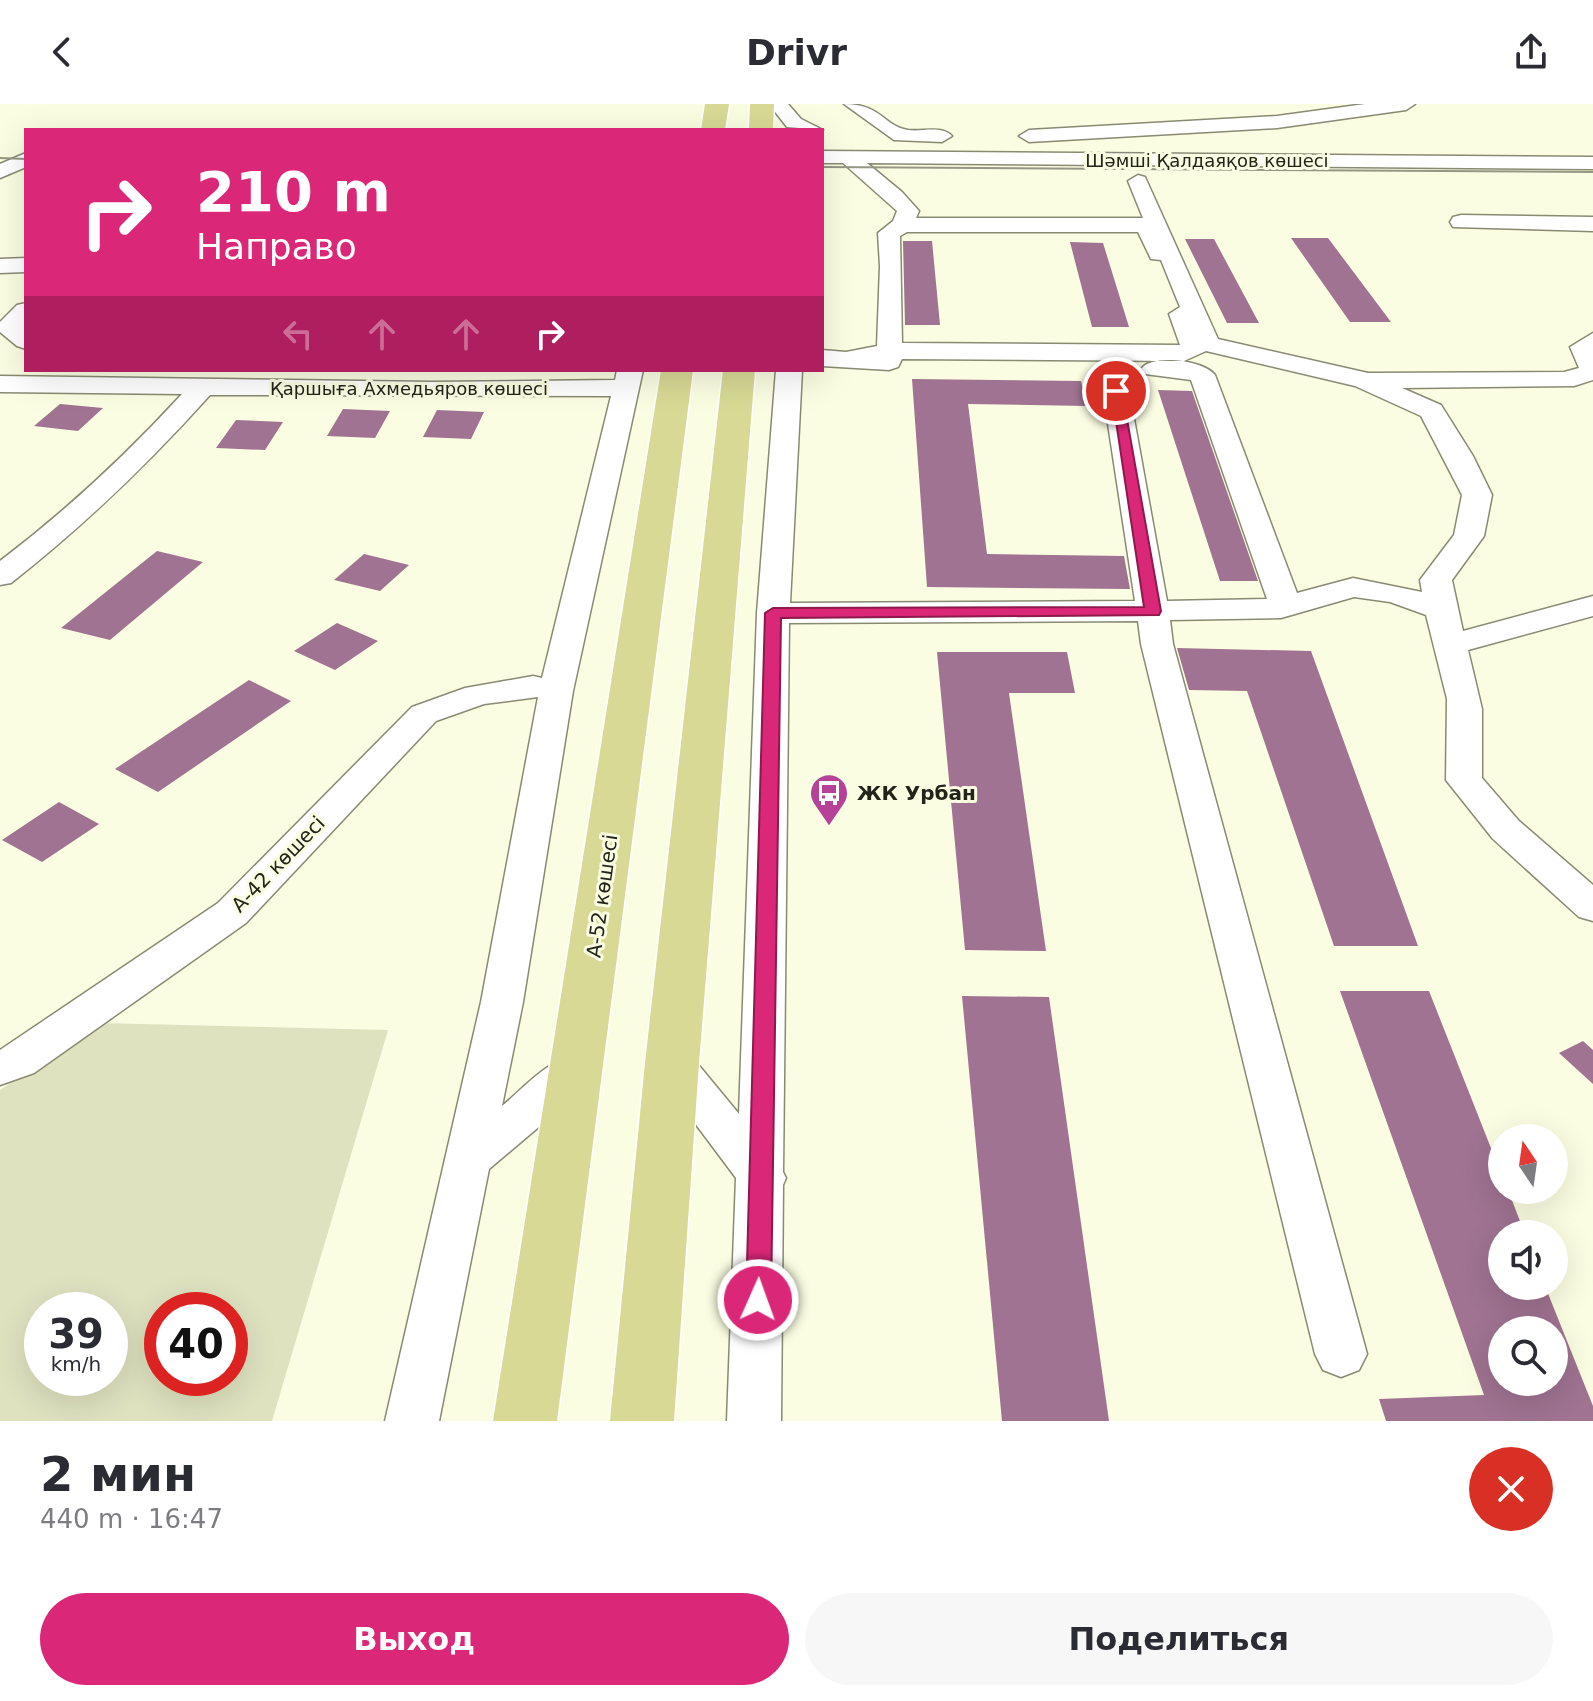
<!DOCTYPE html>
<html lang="ru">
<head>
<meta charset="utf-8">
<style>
  body { margin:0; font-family:"DejaVu Sans",sans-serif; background:#f7f7f7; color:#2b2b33; height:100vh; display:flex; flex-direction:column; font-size:30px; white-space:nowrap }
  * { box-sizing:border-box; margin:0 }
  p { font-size:26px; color:#7c7c81 }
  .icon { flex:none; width:44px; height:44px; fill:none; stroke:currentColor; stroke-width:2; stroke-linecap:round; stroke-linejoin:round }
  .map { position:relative; height:1317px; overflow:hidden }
  .details { display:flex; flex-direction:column; background:#fff; flex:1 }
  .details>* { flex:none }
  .guide { position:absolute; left:24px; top:24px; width:800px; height:244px; border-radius:0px; box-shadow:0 8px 32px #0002; background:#db2777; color:#fff; overflow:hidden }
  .needle { width:52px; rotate:347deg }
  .controls { position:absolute; left:1488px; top:1020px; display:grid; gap:16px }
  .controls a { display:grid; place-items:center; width:80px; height:80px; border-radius:50%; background:#fff; box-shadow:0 8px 32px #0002; font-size:40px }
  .speed { position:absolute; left:24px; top:1188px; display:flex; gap:16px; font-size:40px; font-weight:700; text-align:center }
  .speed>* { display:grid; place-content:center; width:104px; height:104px; border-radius:50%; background:#fff; box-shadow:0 8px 32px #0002; line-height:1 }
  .speed small { font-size:20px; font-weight:400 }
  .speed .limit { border:12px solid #d22; background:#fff; color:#111 }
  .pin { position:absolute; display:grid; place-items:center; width:68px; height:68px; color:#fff; margin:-34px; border:4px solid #fff; border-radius:50%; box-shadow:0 2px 8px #0007 }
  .me { position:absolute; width:88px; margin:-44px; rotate:2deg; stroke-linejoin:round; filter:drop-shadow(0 0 6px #0008) }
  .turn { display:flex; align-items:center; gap:28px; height:168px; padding:0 40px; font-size:36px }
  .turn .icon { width:104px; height:104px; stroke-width:2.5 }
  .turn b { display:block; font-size:56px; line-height:68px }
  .lanes { display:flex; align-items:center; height:76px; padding:0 40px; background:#0003; justify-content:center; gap:40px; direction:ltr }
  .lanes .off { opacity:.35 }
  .round { display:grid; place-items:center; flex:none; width:84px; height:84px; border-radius:42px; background:#f7f7f7 }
  .summary { display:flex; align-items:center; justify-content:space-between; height:136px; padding:0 40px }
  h1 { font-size:48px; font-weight:700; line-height:60px }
  .button { display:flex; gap:16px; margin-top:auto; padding:16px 40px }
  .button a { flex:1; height:92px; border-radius:48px; background:#db2777; color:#fff; font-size:32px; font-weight:700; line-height:92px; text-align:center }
  .button a+a { background:#f7f7f7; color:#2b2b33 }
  header { display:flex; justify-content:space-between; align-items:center; height:104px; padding:0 40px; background:#fff; font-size:36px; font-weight:700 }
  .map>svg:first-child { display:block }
  .green { fill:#dfe2bf; fill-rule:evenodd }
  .building { fill:#9f7391; fill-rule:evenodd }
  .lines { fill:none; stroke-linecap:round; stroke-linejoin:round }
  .minor-casing { stroke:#888a72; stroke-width:3 }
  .major-casing { stroke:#fff; stroke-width:3 }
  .minor { fill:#fff; fill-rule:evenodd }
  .major { fill:#d7d994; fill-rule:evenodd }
  .tram { stroke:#959784; stroke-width:2 }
  .route { fill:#db2777; stroke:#8e194d; stroke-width:2 }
  .labels { text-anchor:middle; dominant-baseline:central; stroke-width:6; stroke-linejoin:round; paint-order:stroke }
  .far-street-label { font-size:18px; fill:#23241a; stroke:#fbfde2 }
  .poi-label { font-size:20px; font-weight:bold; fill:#23241a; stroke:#fbfde2; text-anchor:start }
  .street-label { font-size:20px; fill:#23241a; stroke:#fbfde2 }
</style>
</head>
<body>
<header><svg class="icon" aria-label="back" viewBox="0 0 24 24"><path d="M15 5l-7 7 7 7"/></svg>Drivr<svg class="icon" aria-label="share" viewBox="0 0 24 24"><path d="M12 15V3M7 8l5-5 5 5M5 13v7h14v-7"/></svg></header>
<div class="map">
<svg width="1593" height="1317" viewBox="0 0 1593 1317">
  <rect width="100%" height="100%" fill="#fbfde2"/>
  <path class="green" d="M101,919L388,926L272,1317H0V986ZM42,1206H110V1274H42ZM162,1206H230V1274H162Z"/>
  <g class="building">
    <polygon points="1291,134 1328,134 1391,218 1350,218"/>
    <polygon points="1185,135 1214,135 1259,219 1227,219"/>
    <polygon points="903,137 932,137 940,221 905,221"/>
    <polygon points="1070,138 1103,139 1129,223 1092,223"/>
    <polygon points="912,275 1081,277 1087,302 968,300 987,450 1124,452 1130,485 927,483"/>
    <polygon points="1158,286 1192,287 1258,477 1220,477"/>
    <polygon points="60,300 103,304 78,327 34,322"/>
    <polygon points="343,305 390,307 375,334 327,332"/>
    <polygon points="437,306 484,308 471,335 423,333"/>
    <polygon points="236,316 283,318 265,346 216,344"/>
    <polygon points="157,447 203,458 110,536 61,524"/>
    <polygon points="364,450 409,461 380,487 334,476"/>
    <polygon points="337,519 378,537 335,566 294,547"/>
    <polygon points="1177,544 1311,547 1418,842 1334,842 1247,587 1189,586"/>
    <polygon points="937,548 1067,548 1075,589 1009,589 1046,847 965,846"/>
    <polygon points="249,576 291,597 158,688 115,665"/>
    <polygon points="59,698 99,720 42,758 2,736"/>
    <path d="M1340,887H1429L1502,1072V1086H1508L1525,1130H1502V1182H1545L1593,1302V1317H1386L1379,1295L1484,1291ZM1502,1226H1554V1278H1502Z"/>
    <polygon points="962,892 1049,893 1109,1317 1002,1317"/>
    <polygon points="1583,937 1593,946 1593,980 1559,949"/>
  </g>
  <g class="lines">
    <g class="minor-casing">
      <g id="minor">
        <polygon points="769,0 788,0 801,15 823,26 787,23"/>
        <path d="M844,0C882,0 883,22 908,26C923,28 941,21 952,32L942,38L894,36Z"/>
        <polygon points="1365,0 1415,0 1406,6 1277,24 1029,38 1019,32 1029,26 1277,12"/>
        <path d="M822,47L1593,53V65L867,59L902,88L919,107L916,114H1143L1128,77L1138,71L1145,73L1218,235L1368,269L1564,268L1579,264L1570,243L1593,229V276L1574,282L1402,284L1441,301L1473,352L1492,391L1484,432L1452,476L1463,527L1593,492V512L1468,546L1482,605V674L1519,717L1593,781V817L1579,813L1493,735L1446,676L1447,595L1426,511L1390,498L1354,493L1281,514L1170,516L1173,540L1367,1250L1359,1266L1341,1273L1323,1266L1315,1250L1141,540L1138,517L789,519L783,1068L786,1074L783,1081L781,1317H727L736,1074L650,959L657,947L672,942L687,947L739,1010L757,509L776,266H802L790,499L1135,497L1103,287L1107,281H1125L1129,287L1167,497L1267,495L1191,276L1145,270L1141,265C1152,249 1204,256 1215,271L1297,489L1353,474L1422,488L1420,476L1454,431L1462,391L1421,312L1355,282L1206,247L1184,257L902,255L898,263L889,266L822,262V246L846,248L877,242L880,162L878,129L893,117L897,107L843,59H822ZM907,128H1138L1151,155L1161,156L1180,203L1169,210L1180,241L902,239L900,132Z"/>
        <polygon points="26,49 26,63 0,74 0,60"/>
        <polygon points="1461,111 1593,113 1593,127 1453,123 1450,118 1453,113"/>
        <polygon points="26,154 26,168 0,169 0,155"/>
        <polygon points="26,199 26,245 17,242 0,228 0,218 17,201"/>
        <path d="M617,266H643L573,587L523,898L502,1002C528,981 557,943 592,954L598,966L592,978L489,1065L439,1317H385L481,898L538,593L484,600L436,617L246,819L34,969L0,981V946L218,799L412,603L465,584L533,572L542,574L611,292L210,291C147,361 86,420 11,479L0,481V457C67,406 125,352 182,290L0,288V272L432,278L615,276Z"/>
      </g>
    </g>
    <g class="major-casing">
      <g id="major">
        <polygon points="705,0 729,0 725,26 701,26"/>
        <polygon points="750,0 774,0 773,26 749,26"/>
        <polygon points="661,266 693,266 557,1317 493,1317"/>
        <polygon points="723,266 755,266 699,959 674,1317 610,1317 645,959"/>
      </g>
    </g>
    <use href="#minor" class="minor"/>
    <use href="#major" class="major"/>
    <g class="tram">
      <polyline points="0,54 26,55"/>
      <polyline points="822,63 1593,68"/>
    </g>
  </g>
  <polygon class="route" points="1111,284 1122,287 1161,507 1159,511 781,514 771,1196 767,1203 758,1207 749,1203 746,1196 765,509 773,504 1144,503"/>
  <defs>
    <g id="bus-pin" transform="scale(2)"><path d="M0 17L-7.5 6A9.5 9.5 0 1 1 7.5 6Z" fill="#b64199" stroke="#fbfde2"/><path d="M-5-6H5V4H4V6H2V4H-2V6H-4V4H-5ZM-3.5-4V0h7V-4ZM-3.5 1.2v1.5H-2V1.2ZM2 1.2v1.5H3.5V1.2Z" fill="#fff"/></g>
  </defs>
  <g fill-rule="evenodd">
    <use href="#bus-pin" x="829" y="689"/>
  </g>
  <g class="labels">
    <g class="far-street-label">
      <text x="1207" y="56">Шәмші Қалдаяқов көшесі</text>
      <text x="409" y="284">Қаршыға Ахмедьяров көшесі</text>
    </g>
    <g class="poi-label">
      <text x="857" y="689">ЖК Урбан</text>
    </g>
    <g class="street-label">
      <text transform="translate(278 760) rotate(-46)">А-42 көшесі</text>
      <text transform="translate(602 792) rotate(-82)">А-52 көшесі</text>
    </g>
  </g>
</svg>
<div class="controls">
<a><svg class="needle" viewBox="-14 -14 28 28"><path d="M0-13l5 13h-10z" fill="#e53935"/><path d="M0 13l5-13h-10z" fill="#7c7c81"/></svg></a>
<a><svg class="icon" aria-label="sound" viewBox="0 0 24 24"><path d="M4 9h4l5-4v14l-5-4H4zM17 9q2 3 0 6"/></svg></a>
<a><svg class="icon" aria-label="search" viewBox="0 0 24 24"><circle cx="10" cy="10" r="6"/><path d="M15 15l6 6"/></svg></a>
</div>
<div class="speed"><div>39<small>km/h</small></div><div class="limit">40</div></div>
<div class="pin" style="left:1116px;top:287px;background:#d93025"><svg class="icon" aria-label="arrive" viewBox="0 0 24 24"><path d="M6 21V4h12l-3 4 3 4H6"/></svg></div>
<svg class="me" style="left:758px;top:1196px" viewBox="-20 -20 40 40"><circle r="17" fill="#db2777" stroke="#fff" stroke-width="3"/><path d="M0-11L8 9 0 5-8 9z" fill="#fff"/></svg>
<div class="guide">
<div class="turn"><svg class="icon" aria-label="right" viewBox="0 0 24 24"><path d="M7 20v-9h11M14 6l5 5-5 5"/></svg><div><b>210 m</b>Направо</div></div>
<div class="lanes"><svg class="icon off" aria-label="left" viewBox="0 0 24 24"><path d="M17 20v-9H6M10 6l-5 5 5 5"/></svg><svg class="icon off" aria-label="ahead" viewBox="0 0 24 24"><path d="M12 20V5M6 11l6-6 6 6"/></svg><svg class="icon off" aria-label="ahead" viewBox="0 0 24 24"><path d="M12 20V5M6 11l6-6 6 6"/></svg><svg class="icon" aria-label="right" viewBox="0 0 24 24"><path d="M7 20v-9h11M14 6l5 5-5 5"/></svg></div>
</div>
</div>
<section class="details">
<div class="summary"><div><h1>2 мин</h1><p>440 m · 16:47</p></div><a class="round" style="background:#d93025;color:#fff"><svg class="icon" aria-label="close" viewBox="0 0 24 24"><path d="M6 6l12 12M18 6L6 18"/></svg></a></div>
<div class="button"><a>Выход</a><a>Поделиться</a></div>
</section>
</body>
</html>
